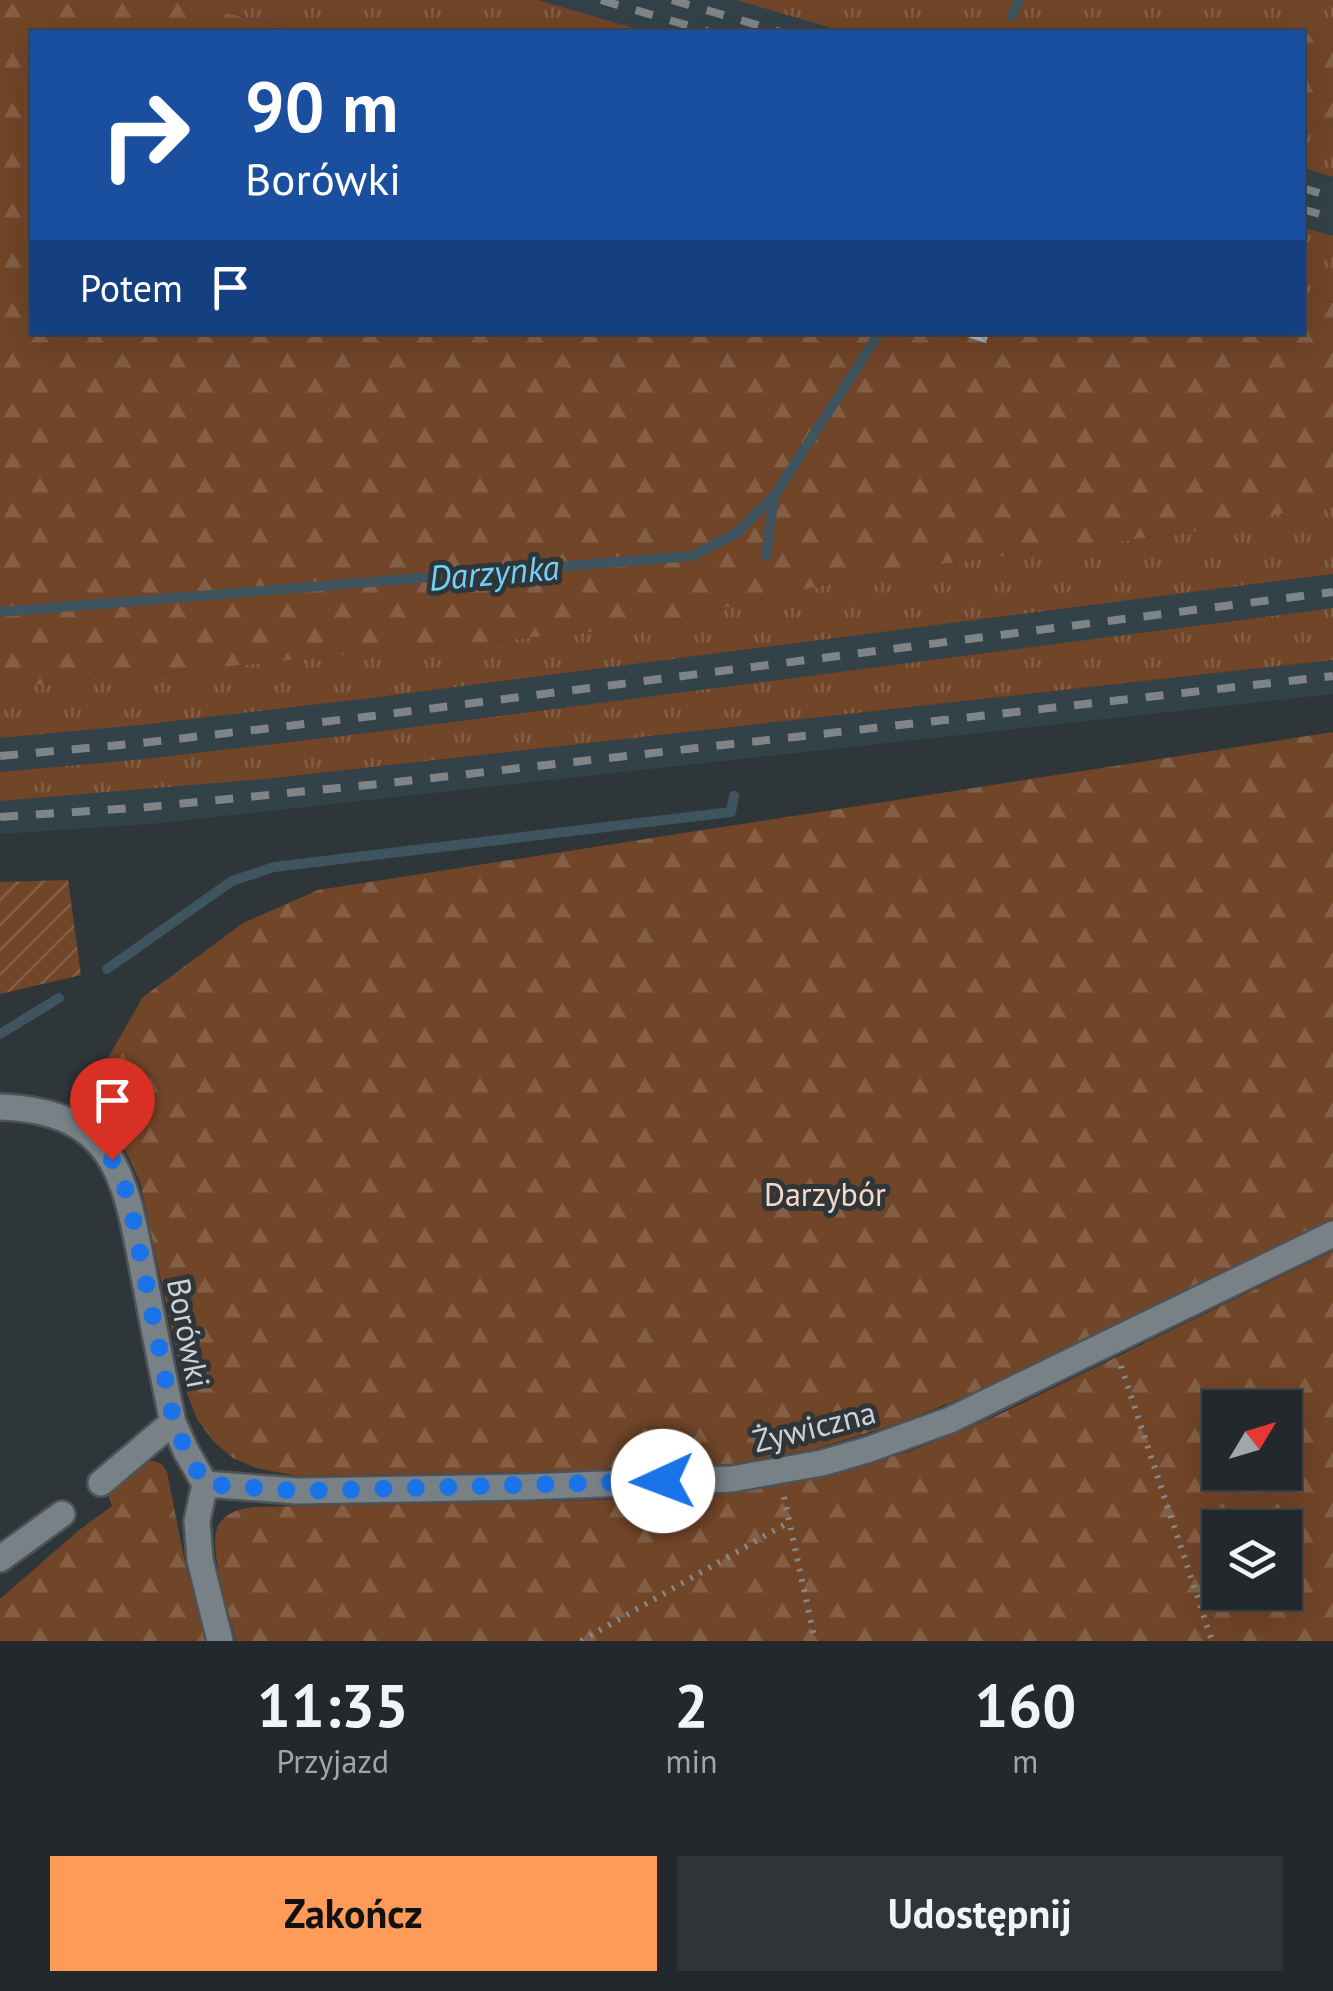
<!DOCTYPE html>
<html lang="pl">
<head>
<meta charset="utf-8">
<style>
  body { margin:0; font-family:"PT Sans",sans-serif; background:#2e3437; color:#f1f3f6; height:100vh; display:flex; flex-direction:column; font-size:38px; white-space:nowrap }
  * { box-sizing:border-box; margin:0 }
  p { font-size:32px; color:#a2a6a9 }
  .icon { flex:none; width:55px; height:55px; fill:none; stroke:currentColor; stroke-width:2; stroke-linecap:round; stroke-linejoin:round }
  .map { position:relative; height:1641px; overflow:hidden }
  .details { display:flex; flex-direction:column; background:#22282b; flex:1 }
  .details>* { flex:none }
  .banner { position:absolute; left:30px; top:30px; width:1275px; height:305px; border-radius:0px; box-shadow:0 10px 40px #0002,0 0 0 2px #3f4447; background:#1a4fa0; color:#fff; overflow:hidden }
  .needle { width:65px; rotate:52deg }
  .fabs { position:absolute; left:1202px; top:1390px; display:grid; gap:20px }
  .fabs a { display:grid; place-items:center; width:100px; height:100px; border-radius:0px; background:#22282b; box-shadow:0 10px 40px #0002,0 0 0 2px #3f4447; font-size:50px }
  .pin { position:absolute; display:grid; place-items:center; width:85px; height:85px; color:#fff; margin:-102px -42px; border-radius:50% 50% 50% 0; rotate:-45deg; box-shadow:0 0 10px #0007 }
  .pin .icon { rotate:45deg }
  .me { position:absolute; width:110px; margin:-55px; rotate:268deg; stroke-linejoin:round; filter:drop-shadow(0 0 8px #0008) }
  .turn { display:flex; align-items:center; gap:35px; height:210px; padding:0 50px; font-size:45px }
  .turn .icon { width:130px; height:130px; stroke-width:2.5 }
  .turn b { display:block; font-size:70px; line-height:85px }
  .then { display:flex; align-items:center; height:95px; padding:0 50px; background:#0003; gap:20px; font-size:38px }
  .eta { display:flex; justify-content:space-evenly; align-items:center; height:170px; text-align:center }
  .eta b { font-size:60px; font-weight:700; line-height:70px }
  .primary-button { display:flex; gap:20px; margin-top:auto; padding:20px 50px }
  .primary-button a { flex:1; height:115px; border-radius:0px; background:#fe9b58; color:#111; font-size:40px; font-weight:700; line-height:115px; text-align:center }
  .primary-button a+a { background:#2e3437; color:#f1f3f6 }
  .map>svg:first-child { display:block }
  .built { fill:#334148 }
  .grass { fill:url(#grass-tufts) }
  .forest { fill:url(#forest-firs); fill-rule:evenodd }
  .garden { fill:url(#garden-furrows) }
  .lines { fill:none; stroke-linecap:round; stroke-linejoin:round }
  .stream { stroke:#3e545e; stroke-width:10 }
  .building { fill:url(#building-back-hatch) }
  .minor-casing { stroke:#4d5356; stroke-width:30 }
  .path { stroke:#84898c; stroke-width:6; stroke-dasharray:2.5 8; stroke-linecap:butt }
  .minor { stroke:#788185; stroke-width:25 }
  .rail { stroke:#7f8587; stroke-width:8; stroke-dasharray:18 18; stroke-linecap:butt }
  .route { stroke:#1a73e8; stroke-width:18; stroke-dasharray:0 32.4 }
  .labels { text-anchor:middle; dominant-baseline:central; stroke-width:10; stroke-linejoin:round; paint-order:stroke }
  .park-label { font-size:32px; fill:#f8d9c7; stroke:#2e3639 }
  .street-label { font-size:32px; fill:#ced2d4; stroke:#2e3639 }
  .water-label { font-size:35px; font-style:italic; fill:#72d1fa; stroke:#2e3639 }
</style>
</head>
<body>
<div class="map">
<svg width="1333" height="1641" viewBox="0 0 1333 1641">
  <defs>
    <pattern id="grass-tufts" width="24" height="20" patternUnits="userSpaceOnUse" patternTransform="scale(2.5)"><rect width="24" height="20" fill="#714528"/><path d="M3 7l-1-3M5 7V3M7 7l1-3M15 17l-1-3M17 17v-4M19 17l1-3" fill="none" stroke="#845f46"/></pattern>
    <pattern id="forest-firs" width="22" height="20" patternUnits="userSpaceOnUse" patternTransform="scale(2.5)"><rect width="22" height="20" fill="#714528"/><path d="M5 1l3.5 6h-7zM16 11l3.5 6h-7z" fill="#845f46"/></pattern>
    <pattern id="garden-furrows" width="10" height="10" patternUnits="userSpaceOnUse" patternTransform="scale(2.5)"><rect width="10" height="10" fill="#714528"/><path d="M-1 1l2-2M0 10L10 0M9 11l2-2" fill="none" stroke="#845f46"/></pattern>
    <pattern id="building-back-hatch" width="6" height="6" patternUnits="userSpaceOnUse" patternTransform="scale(2.5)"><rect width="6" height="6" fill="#adb6ba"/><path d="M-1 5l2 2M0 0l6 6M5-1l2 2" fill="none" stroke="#91989c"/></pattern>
  </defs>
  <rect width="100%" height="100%" fill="#2e3639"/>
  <g class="built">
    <polygon points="538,0 736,0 845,32 648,32"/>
    <polygon points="1302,168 1333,177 1333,236 1303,227"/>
    <polygon points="1333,574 1333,608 375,732 144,759 0,772 0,738 141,725 371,698"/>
    <polygon points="1333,660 1333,694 151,824 0,834 0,801 265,779"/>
  </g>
  <g class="grass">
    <polygon points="171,0 538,0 648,32 306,32"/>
    <polygon points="736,0 1333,0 1333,30 1303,34 845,32"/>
    <polygon points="1302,123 1333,128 1333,177 1303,168"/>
    <polygon points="1303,227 1333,236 1333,302 1303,291"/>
    <polygon points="1333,500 1333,574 371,698 141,725 0,738 0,688 642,627 880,572 1228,527"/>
    <polygon points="1333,608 1333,660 265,779 0,801 0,772 144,759 375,732"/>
  </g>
  <g class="forest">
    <polygon points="0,0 171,0 306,32 32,32 32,332 1302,332 1303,291 1333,302 1333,500 1228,527 880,572 642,627 0,688"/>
    <polygon points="1333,30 1333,128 1302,123 1303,34"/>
    <polygon points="1333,732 1333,1219 982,1390 899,1423 815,1449 730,1464 645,1470 297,1476 256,1468 233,1458 214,1442 197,1419 183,1383 140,1182 126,1152 106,1126 106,1061 143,997 243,923 318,890"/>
    <path d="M1333,1251V1641H236C230,1616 206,1544 219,1524C227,1512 240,1509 254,1507L646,1499L737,1493L823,1476L911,1451L996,1416ZM1220,1408H1285V1472H1220ZM1220,1528H1285V1592H1220Z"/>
    <polygon points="153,1461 162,1464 167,1472 185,1563 205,1641 0,1641 0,1599 78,1531 112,1506 107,1492 144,1463"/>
  </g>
  <polygon class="garden" points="68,880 81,975 0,994 0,882"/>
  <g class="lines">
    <g class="stream">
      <polyline points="1012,16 1019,0"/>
      <polyline points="766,556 774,497"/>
      <polyline points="0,612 692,556 738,532 774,496 880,332"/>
      <polyline points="107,969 232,881 274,867 731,812 734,796"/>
      <polyline points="0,1034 59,998"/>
    </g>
  </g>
  <polygon class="building" points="952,332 989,332 986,343"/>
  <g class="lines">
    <g class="minor-casing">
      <g id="minor">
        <path d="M0,1107C115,1111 125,1176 143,1271C153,1322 162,1372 173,1422L186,1451L205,1484L197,1521L200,1560L220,1641"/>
        <polyline points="101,1483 173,1422"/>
        <polyline points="205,1484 297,1491 525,1487 732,1479 822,1463 867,1450 950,1420 1333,1234"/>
        <polyline points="0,1559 62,1514"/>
      </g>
    </g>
    <g class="path">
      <polyline points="1121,1366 1212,1641"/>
      <polyline points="784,1497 815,1641"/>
      <polyline points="581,1641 789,1522"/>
    </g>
    <use href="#minor" class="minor"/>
    <g class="rail">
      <polyline points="601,0 710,32"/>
      <polyline points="672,0 781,32"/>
      <polyline points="1302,188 1333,197"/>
      <polyline points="1302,209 1333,218"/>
      <polyline points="0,756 142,743 373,716 1333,592"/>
      <polyline points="0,817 148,807 388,783 1333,676"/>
    </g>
  </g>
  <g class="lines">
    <polyline class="route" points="112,1160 123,1180 133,1218 174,1422 186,1451 205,1484 298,1491 663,1481"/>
  </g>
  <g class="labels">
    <g class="park-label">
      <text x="825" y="1194">Darzybór</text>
    </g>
    <g class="street-label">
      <text transform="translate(189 1333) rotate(79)">Borówki</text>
      <text transform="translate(814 1426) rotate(-14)">Żywiczna</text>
    </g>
    <g class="water-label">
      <text transform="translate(494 572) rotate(-5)">Darzynka</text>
    </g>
  </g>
</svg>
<div class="fabs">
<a><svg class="needle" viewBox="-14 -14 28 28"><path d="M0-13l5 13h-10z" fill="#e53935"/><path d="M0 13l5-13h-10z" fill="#a2a6a9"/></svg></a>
<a><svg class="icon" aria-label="layers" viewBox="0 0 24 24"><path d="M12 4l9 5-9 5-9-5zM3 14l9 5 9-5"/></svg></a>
</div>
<div class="pin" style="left:112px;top:1160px;background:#d93025"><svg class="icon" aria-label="arrive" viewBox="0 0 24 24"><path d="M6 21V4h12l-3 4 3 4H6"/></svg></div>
<svg class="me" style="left:663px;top:1481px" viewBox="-20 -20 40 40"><circle r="19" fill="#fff"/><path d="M0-13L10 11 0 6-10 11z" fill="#1a73e8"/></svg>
<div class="banner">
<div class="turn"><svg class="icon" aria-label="right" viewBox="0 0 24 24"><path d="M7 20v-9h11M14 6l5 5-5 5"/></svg><div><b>90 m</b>Borówki</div></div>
<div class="then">Potem<svg class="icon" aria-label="arrive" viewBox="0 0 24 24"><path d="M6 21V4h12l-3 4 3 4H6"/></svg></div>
</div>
</div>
<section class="details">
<div class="eta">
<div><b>11:35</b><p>Przyjazd</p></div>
<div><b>2</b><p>min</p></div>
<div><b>160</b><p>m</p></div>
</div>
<div class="primary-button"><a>Zakończ</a><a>Udostępnij</a></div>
</section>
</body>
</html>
